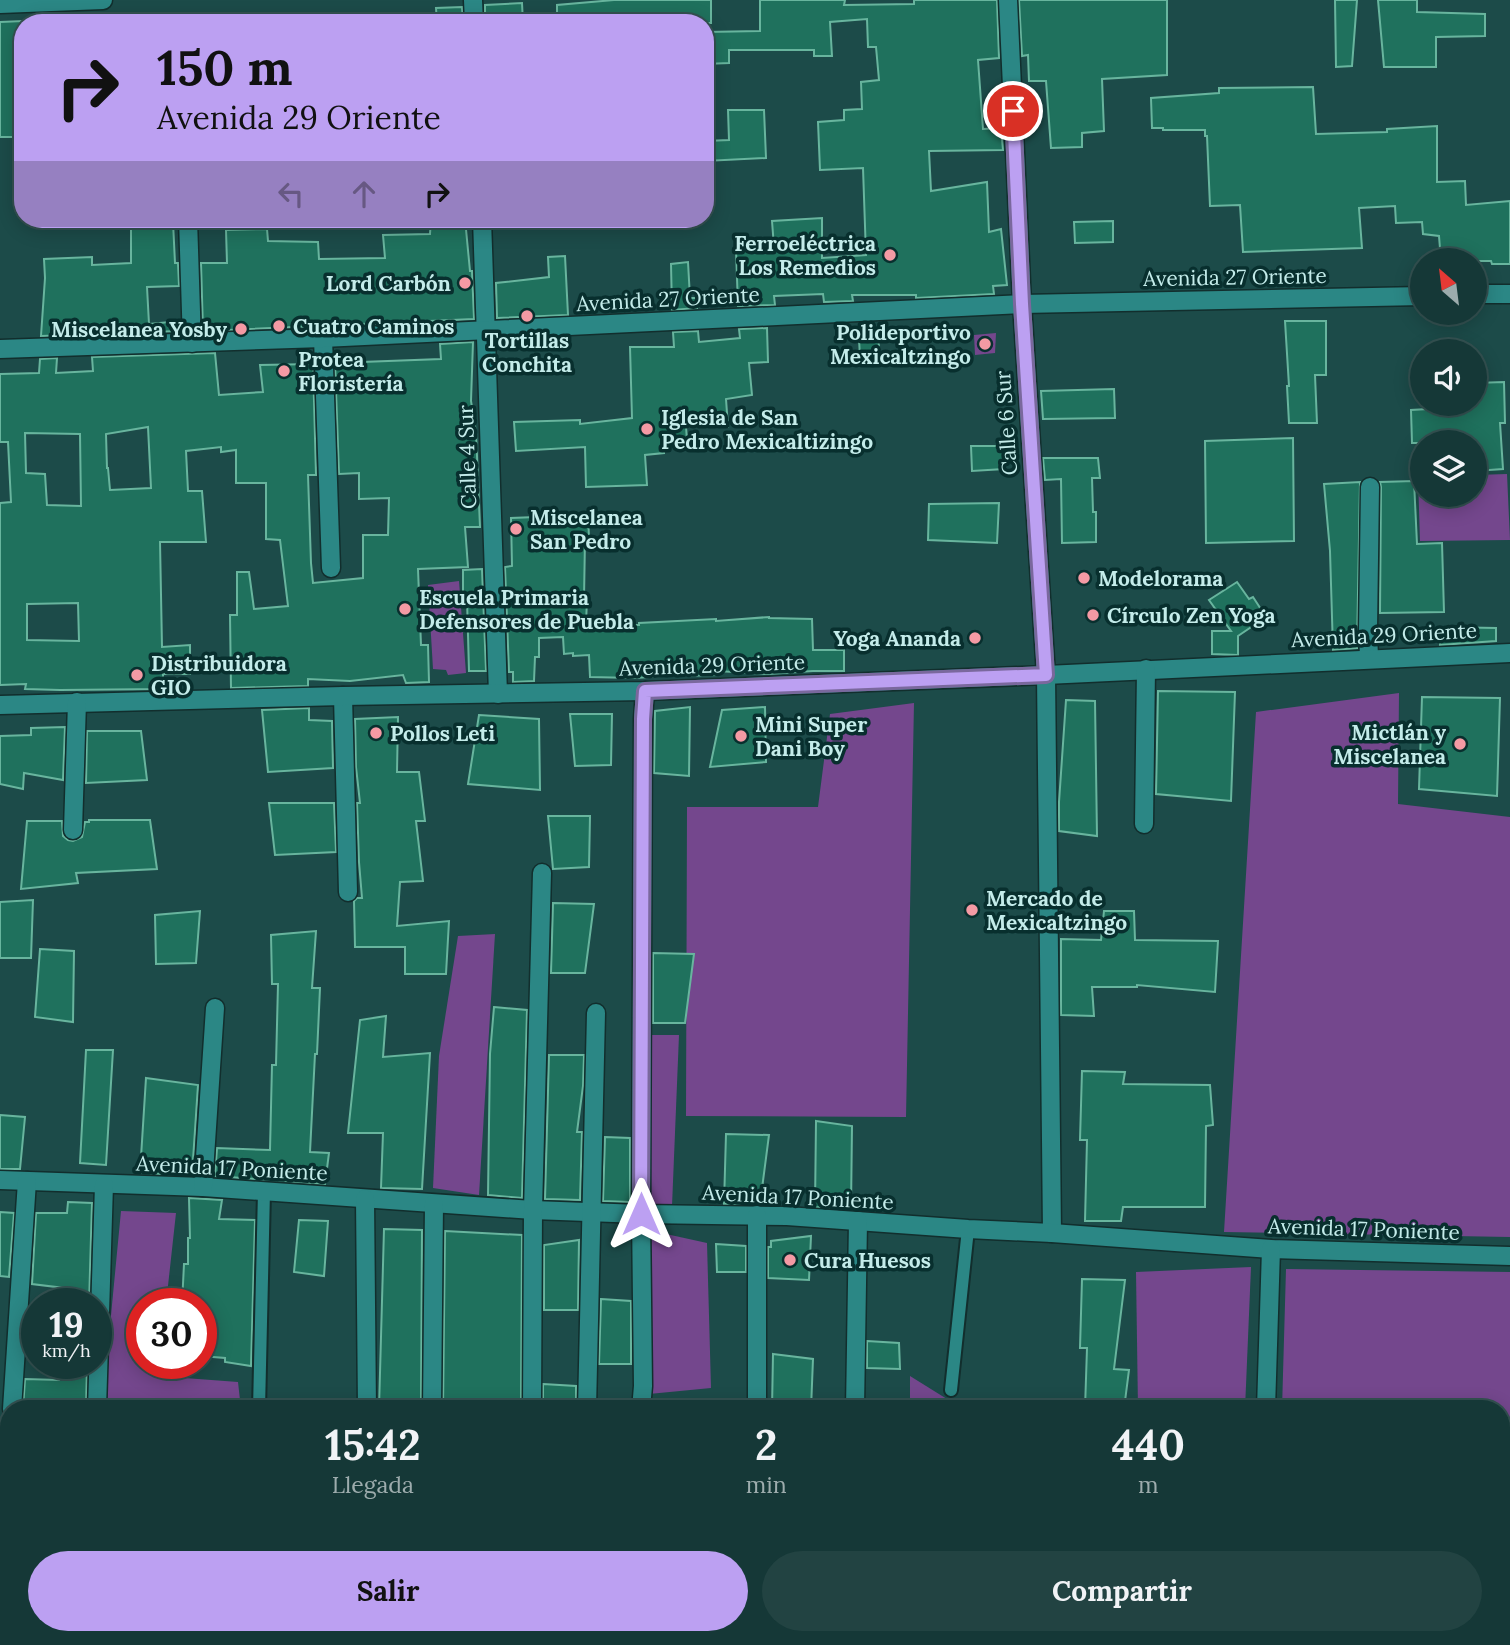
<!DOCTYPE html>
<html lang="es">
<head>
<meta charset="utf-8">
<style>
  body { margin:0; font-family:Lora,serif; background:#224342; color:#f1f3f6; height:100vh; display:flex; flex-direction:column; font-size:26px; white-space:nowrap }
  * { box-sizing:border-box; margin:0 }
  p { font-size:23px; color:#9dacad }
  .icon { flex:none; width:38px; height:38px; fill:none; stroke:currentColor; stroke-width:2; stroke-linecap:round; stroke-linejoin:round }
  .map { position:relative; flex:1; overflow:hidden }
  .drawer { position:absolute; left:0px; top:1400px; width:1510px; height:245px; display:flex; flex-direction:column; background:#153837; border-radius:28px 28px 0 0; box-shadow:0 4px 18px #0003,0 0 0 2px #345252 }
  .drawer>* { flex:none }
  .hud { position:absolute; left:14px; top:14px; width:700px; height:214px; border-radius:28px; box-shadow:0 4px 18px #0003,0 0 0 2px #345252; background:#bca0f2; color:#111; overflow:hidden }
  .needle { width:46px; rotate:332deg }
  .buttons { position:absolute; left:1410px; top:248px; display:grid; gap:14px }
  .buttons a { display:grid; place-items:center; width:77px; height:77px; border-radius:50%; background:#153837; box-shadow:0 4px 18px #0003,0 0 0 2px #345252; font-size:35px }
  .speed { position:absolute; left:21px; top:1288px; display:flex; gap:14px; font-size:35px; font-weight:700; text-align:center }
  .speed>* { display:grid; place-content:center; width:91px; height:91px; border-radius:50%; background:#153837; box-shadow:0 4px 18px #0003,0 0 0 2px #345252; line-height:1 }
  .speed small { font-size:18px; font-weight:400 }
  .speed .limit { border:10px solid #d22; background:#fff; color:#111 }
  .pin { position:absolute; display:grid; place-items:center; width:60px; height:60px; color:#fff; margin:-30px; border:4px solid #fff; border-radius:50%; box-shadow:0 2px 7px #0007 }
  .me { position:absolute; width:77px; margin:-38px; rotate:0deg; stroke-linejoin:round; filter:drop-shadow(0 0 5px #0008) }
  .turn { display:flex; align-items:center; gap:24px; height:147px; padding:0 28px; font-size:32px }
  .turn .icon { width:91px; height:91px; stroke-width:2.5 }
  .turn b { display:block; font-size:49px; line-height:60px }
  .lanes { display:flex; align-items:center; height:66px; padding:0 28px; background:#0003; justify-content:center; gap:35px; direction:ltr }
  .lanes .off { opacity:.35 }
  .eta { display:flex; justify-content:space-evenly; align-items:center; height:119px; text-align:center }
  .eta b { font-size:42px; font-weight:800; line-height:49px }
  .cta { display:flex; gap:14px; margin-top:auto; padding:14px 28px }
  .cta a { flex:1; height:80px; border-radius:42px; background:#bca0f2; color:#111; font-size:28px; font-weight:800; line-height:80px; text-align:center }
  .cta a+a { background:#224342; color:#f1f3f6 }
  .map>svg:first-child { display:block }
  .green { fill:#74478d }
  .building { fill:#1f715d; stroke:#68b59e; stroke-width:2; fill-rule:evenodd }
  .lines { fill:none; stroke-linecap:round; stroke-linejoin:round }
  .lane-casing { stroke:#122e2d; stroke-width:16 }
  .street-casing { stroke:#122e2d; stroke-width:21 }
  .lane { stroke:#2b8785; stroke-width:12 }
  .street { stroke:#2b8785; stroke-width:18 }
  .route-casing { stroke:#7a689d; stroke-width:18 }
  .route { stroke:#bca0f2; stroke-width:12 }
  .poi-dot { fill:#f49aa4; stroke:#082f2e; stroke-width:2.5 }
  .labels { text-anchor:middle; dominant-baseline:central; stroke-width:7; stroke-linejoin:round; paint-order:stroke }
  .poi-label { font-size:21px; font-weight:bold; fill:#c4ecea; stroke:#082f2e; text-anchor:start }
  .street-label { font-size:21px; fill:#c4ecea; stroke:#082f2e }
</style>
</head>
<body>
<div class="map">
<svg width="1510" height="1645" viewBox="0 0 1510 1645">
  <rect width="100%" height="100%" fill="#1c4b49"/>
  <g class="green">
    <polygon points="996,333 995,353 975,355 974,335"/>
    <polygon points="1507,474 1510,540 1420,541 1418,478 1423,477 1423,495 1475,495 1475,475"/>
    <polygon points="459,581 466,673 448,675 446,670 433,669 428,585"/>
    <polygon points="1399,693 1398,804 1510,817 1510,1237 1224,1232 1256,712"/>
    <polygon points="914,703 906,1117 686,1116 687,807 818,807 830,714"/>
    <polygon points="495,934 479,1195 433,1188 439,1056 458,936"/>
    <polygon points="649,1035 679,1035 672,1206 648,1206"/>
    <polygon points="121,1211 176,1213 166,1304 142,1304 142,1363 159,1363 158,1376 238,1382 241,1409 102,1409"/>
    <polygon points="648,1230 707,1243 711,1388 649,1394"/>
    <polygon points="1251,1267 1245,1409 1138,1409 1136,1272"/>
    <polygon points="1286,1269 1510,1272 1510,1645 1275,1645 1275,1636 1502,1636 1502,1409 1282,1409"/>
    <polygon points="910,1376 963,1409 910,1409"/>
    <polygon points="81,1636 224,1636 225,1645 80,1645"/>
    <rect x="904" y="1636" width="69" height="9"/>
    <polygon points="1082,1636 1236,1636 1235,1645 1082,1645"/>
  </g>
  <g class="building">
    <polygon points="614,0 711,0 711,23 557,23 557,5"/>
    <polygon points="760,0 845,0 844,5 914,4 914,0 997,0 999,58 978,60 983,129 1001,128 1003,150 929,151 931,191 987,182 989,232 1001,229 1007,285 993,286 994,294 916,298 916,295 852,295 853,301 824,302 823,294 774,296 775,305 738,306 736,250 774,247 772,221 822,218 822,258 866,255 863,168 820,170 818,122 844,120 844,110 862,109 861,82 879,80 876,47 868,47 867,19 830,22 832,56 814,56 814,50 729,50 729,63 705,64 705,32 760,31"/>
    <polygon points="1019,0 1167,0 1167,75 1102,79 1104,131 1082,133 1082,147 1051,148 1046,81 1029,81 1028,55 1022,56"/>
    <polygon points="1335,0 1357,0 1352,66 1336,67"/>
    <polygon points="1378,0 1417,0 1417,12 1485,14 1485,36 1436,37 1436,67 1384,67"/>
    <polygon points="522,3 523,23 485,23 485,5"/>
    <polygon points="462,7 463,23 437,23 436,8"/>
    <polygon points="23,21 23,137 0,137 0,22"/>
    <polygon points="1313,87 1316,134 1387,132 1387,129 1437,126 1437,182 1465,181 1466,205 1510,201 1510,264 1492,264 1491,261 1441,261 1439,236 1423,234 1422,222 1396,223 1395,206 1359,208 1362,248 1243,252 1240,205 1210,206 1207,136 1205,136 1205,130 1163,130 1163,128 1152,128 1151,98 1219,93 1219,88"/>
    <polygon points="728,110 764,110 766,158 705,161 705,141 729,140"/>
    <polygon points="431,219 465,219 470,271 472,271 474,319 203,331 201,263 227,263 226,230 267,229 268,241 318,242 319,259 385,258 383,235 430,234"/>
    <polygon points="1113,221 1113,242 1075,243 1074,222"/>
    <polygon points="173,222 175,263 178,263 179,286 147,287 149,324 180,321 180,331 41,336 45,278 44,259 92,257 92,265 131,263 131,223"/>
    <polygon points="565,256 568,315 497,318 496,283 549,277 548,257"/>
    <polygon points="688,262 690,298 696,298 697,308 672,310 671,264"/>
    <polygon points="1285,321 1326,321 1326,375 1315,375 1317,423 1289,423 1287,386 1289,386"/>
    <polygon points="767,328 768,362 749,363 752,395 726,399 728,427 686,426 687,441 664,443 664,453 645,455 647,485 586,487 585,447 516,451 514,422 580,420 580,424 632,418 630,347 674,347 673,332 698,331 699,342 740,338 739,329"/>
    <polygon points="878,337 880,356 860,357 859,339"/>
    <path d="M473,342L471,401L476,432L480,527H465L468,567L418,569L421,645H428L429,682L406,683L403,675L350,681L308,679V686L231,688L230,615H237V572H249L254,609L288,606L280,540L266,539V483H236V450L221,452V447L186,451L188,491H202L206,542H160L162,647L190,645V674H163V689L60,690L25,689L26,684L0,685V503L11,502L8,442H0V374L39,373L40,359L57,358L56,373L93,371L92,357L215,353L219,395L263,392L260,365L313,364L316,475H308L311,563L313,583L363,578V535H388L389,498L359,499V473L339,474L335,363L441,359L440,344ZM148,427L151,488L110,490L108,468H107L106,434ZM25,433L80,434L81,506L47,505L45,474L26,473ZM78,603L79,641L27,640V604Z"/>
    <polygon points="1504,382 1505,423 1500,423 1503,469 1475,471 1475,443 1412,443 1411,410 1464,407 1464,404 1475,404 1475,383"/>
    <polygon points="1114,389 1115,418 1043,419 1041,391"/>
    <polygon points="1293,438 1294,541 1206,543 1205,441"/>
    <polygon points="971,446 1003,446 1004,469 972,471"/>
    <polygon points="1043,458 1098,458 1100,478 1092,478 1093,512 1096,512 1096,542 1062,543 1061,479 1045,480"/>
    <polygon points="1414,481 1417,544 1442,543 1444,612 1380,613 1381,487 1380,482"/>
    <polygon points="1360,482 1357,648 1333,650 1330,551 1324,484"/>
    <polygon points="999,503 997,543 928,540 929,504"/>
    <polygon points="588,515 589,538 585,538 584,599 587,598 586,625 639,625 639,623 716,619 716,621 769,617 769,618 812,619 813,650 844,650 844,671 813,671 768,674 717,671 718,675 681,676 681,675 635,678 590,677 589,655 573,656 573,653 564,654 563,637 539,638 539,657 535,657 534,681 513,682 513,672 509,672 505,567 512,566 511,518"/>
    <polygon points="482,569 486,671 469,671 467,599 463,600 463,570"/>
    <polygon points="1237,582 1249,599 1253,597 1266,617 1238,636 1238,655 1212,654 1212,631 1231,631 1209,600"/>
    <polygon points="1441,627 1496,628 1496,641 1440,645"/>
    <polygon points="1158,691 1235,692 1231,801 1156,794"/>
    <polygon points="1422,697 1500,698 1497,796 1419,789"/>
    <polygon points="1066,700 1095,701 1097,836 1059,831 1059,802"/>
    <polygon points="690,707 689,776 654,773 655,711"/>
    <polygon points="765,707 766,762 710,767 722,710"/>
    <polygon points="309,708 309,720 332,721 333,768 268,772 262,710"/>
    <polygon points="570,714 612,714 611,765 575,766"/>
    <polygon points="479,715 539,719 540,790 468,784"/>
    <polygon points="398,717 397,772 419,772 425,821 416,821 423,881 400,882 397,926 449,921 446,974 405,974 405,947 355,947 354,901 357,898 362,898 359,862 357,803 360,803 356,767 355,719"/>
    <polygon points="65,727 63,780 24,773 23,789 0,784 0,736 31,735 31,728"/>
    <polygon points="87,731 141,731 147,780 86,783"/>
    <polygon points="269,803 334,803 336,852 275,855"/>
    <polygon points="548,816 590,816 589,867 553,869"/>
    <polygon points="89,820 150,820 157,869 76,873 78,883 21,889 27,821 62,821 63,836 68,840 73,841 82,837 85,822 89,822"/>
    <polygon points="33,900 31,958 0,958 0,902"/>
    <polygon points="553,903 594,904 585,973 551,973"/>
    <polygon points="200,911 196,963 156,964 155,915"/>
    <polygon points="1104,911 1134,911 1135,940 1218,941 1215,992 1137,985 1137,987 1092,987 1094,1016 1061,1015 1061,939 1101,940"/>
    <polygon points="316,931 312,988 320,988 317,1054 315,1054 310,1152 329,1153 325,1184 215,1176 217,1148 270,1150 272,1065 276,1065 278,984 272,984 271,935"/>
    <polygon points="40,949 74,951 73,1022 35,1017"/>
    <polygon points="653,953 694,954 685,1023 653,1023"/>
    <polygon points="494,1007 527,1010 522,1198 488,1195 490,1054"/>
    <polygon points="386,1016 383,1057 430,1053 422,1189 381,1188 383,1133 348,1133 360,1020"/>
    <polygon points="86,1050 113,1050 106,1165 80,1163"/>
    <polygon points="549,1055 584,1055 583,1086 577,1132 582,1132 580,1200 545,1199"/>
    <polygon points="1082,1071 1125,1072 1123,1084 1210,1085 1213,1125 1206,1126 1205,1207 1123,1207 1121,1221 1085,1221 1087,1140 1080,1140"/>
    <polygon points="146,1078 198,1085 192,1175 140,1173"/>
    <polygon points="0,1115 25,1117 20,1169 0,1169"/>
    <polygon points="816,1121 852,1126 851,1209 815,1207"/>
    <polygon points="726,1134 769,1135 760,1204 724,1204"/>
    <polygon points="605,1137 630,1138 630,1202 603,1201"/>
    <polygon points="189,1198 222,1200 219,1219 255,1220 251,1366 225,1362 225,1358 201,1356 201,1304 182,1304 184,1264 188,1264 188,1238 190,1238"/>
    <polygon points="68,1202 92,1203 89,1304 63,1304 64,1288 32,1284 36,1213 67,1213"/>
    <polygon points="0,1212 14,1213 9,1277 0,1276"/>
    <polygon points="299,1220 328,1221 324,1276 294,1272"/>
    <polygon points="384,1229 422,1230 421,1409 379,1409"/>
    <polygon points="445,1231 522,1235 521,1409 443,1409"/>
    <polygon points="811,1236 809,1280 768,1278 768,1247 771,1247 771,1241"/>
    <polygon points="579,1240 578,1310 544,1310 544,1245"/>
    <polygon points="716,1244 746,1246 746,1272 717,1272"/>
    <polygon points="1082,1279 1125,1280 1114,1369 1129,1370 1124,1409 1085,1409 1087,1348 1080,1348"/>
    <polygon points="601,1299 631,1301 631,1364 599,1364"/>
    <polygon points="867,1341 899,1343 900,1369 867,1368"/>
    <polygon points="773,1354 813,1359 811,1409 772,1409"/>
    <polygon points="60,1363 87,1363 86,1409 23,1409 25,1379 59,1380"/>
    <polygon points="543,1384 576,1386 576,1409 543,1409"/>
  </g>
  <g class="lines">
    <g class="lane-casing">
      <g id="lane">
        <polyline points="951,1390 968,1229"/>
        <polyline points="259,1409 264,1191"/>
      </g>
    </g>
    <g class="street-casing">
      <g id="street">
        <polyline points="473,0 474,23"/>
        <polyline points="1008,0 1022,304 1046,675 1052,1233"/>
        <polyline points="0,4 103,0"/>
        <polyline points="188,219 192,343"/>
        <polyline points="482,219 498,694"/>
        <polyline points="1475,294 1510,294"/>
        <polyline points="323,338 331,568"/>
        <polyline points="0,349 323,338 1022,304 1423,296"/>
        <polyline points="1369,658 1368,630 1370,487"/>
        <polyline points="343,696 348,892"/>
        <polyline points="0,705 343,696 645,691 1046,675 1510,653"/>
        <polyline points="1144,824 1146,669"/>
        <polyline points="73,830 77,702"/>
        <polyline points="0,1180 203,1187 533,1210 641,1214 787,1216 968,1229 1052,1233 1271,1249 1510,1256"/>
        <polyline points="203,1187 215,1008"/>
        <polyline points="365,1199 367,1409"/>
        <polyline points="757,1215 757,1409"/>
        <polyline points="12,1409 27,1181"/>
        <polyline points="97,1409 104,1185"/>
        <polyline points="432,1409 434,1204"/>
        <polyline points="532,1409 533,1210 542,873"/>
        <polyline points="587,1409 596,1013"/>
        <polyline points="641,1409 643,1386 641,1214 643,719 645,691"/>
        <polyline points="855,1409 858,1221"/>
        <polyline points="1266,1409 1271,1249"/>
        <polyline points="0,1632 9,1468"/>
        <polyline points="514,1645 514,1636"/>
        <polyline points="754,1645 754,1636"/>
        <polyline points="851,1645 851,1636"/>
        <polyline points="1259,1645 1259,1636"/>
      </g>
    </g>
    <use href="#lane" class="lane"/>
    <use href="#street" class="street"/>
  </g>
  <g class="lines">
    <g class="route-casing">
      <polyline id="route" points="641,1214 643,719 645,691 1046,675 1022,304 1013,111"/>
    </g>
    <use href="#route" class="route"/>
  </g>
  <g class="poi-dot">
    <circle cx="890" cy="255" r="7"/>
    <circle cx="465" cy="283" r="7"/>
    <circle cx="527" cy="316" r="7"/>
    <circle cx="279" cy="326" r="7"/>
    <circle cx="241" cy="329" r="7"/>
    <circle cx="985" cy="344" r="7"/>
    <circle cx="284" cy="371" r="7"/>
    <circle cx="647" cy="429" r="7"/>
    <circle cx="516" cy="529" r="7"/>
    <circle cx="1084" cy="578" r="7"/>
    <circle cx="405" cy="609" r="7"/>
    <circle cx="1093" cy="615" r="7"/>
    <circle cx="975" cy="638" r="7"/>
    <circle cx="137" cy="675" r="7"/>
    <circle cx="376" cy="733" r="7"/>
    <circle cx="741" cy="736" r="7"/>
    <circle cx="1460" cy="744" r="7"/>
    <circle cx="972" cy="910" r="7"/>
    <circle cx="790" cy="1260" r="7"/>
  </g>
  <g class="labels">
    <g class="poi-label">
      <text x="876" y="243" text-anchor="end">Ferroeléctrica<tspan x="876" dy="24">Los Remedios</tspan></text>
      <text x="451" y="283" text-anchor="end">Lord Carbón</text>
      <text x="293" y="326">Cuatro Caminos</text>
      <text x="227" y="329" text-anchor="end">Miscelanea Yosby</text>
      <text x="971" y="332" text-anchor="end">Polideportivo<tspan x="971" dy="24">Mexicaltzingo</tspan></text>
      <text x="527" y="340" text-anchor="middle">Tortillas<tspan x="527" dy="24">Conchita</tspan></text>
      <text x="298" y="359">Protea<tspan x="298" dy="24">Floristería</tspan></text>
      <text x="661" y="417">Iglesia de San<tspan x="661" dy="24">Pedro Mexicaltizingo</tspan></text>
      <text x="530" y="517">Miscelanea<tspan x="530" dy="24">San Pedro</tspan></text>
      <text x="1098" y="578">Modelorama</text>
      <text x="419" y="597">Escuela Primaria<tspan x="419" dy="24">Defensores de Puebla</tspan></text>
      <text x="1107" y="615">Círculo Zen Yoga</text>
      <text x="961" y="638" text-anchor="end">Yoga Ananda</text>
      <text x="151" y="663">Distribuidora<tspan x="151" dy="24">GIO</tspan></text>
      <text x="755" y="724">Mini Super<tspan x="755" dy="24">Dani Boy</tspan></text>
      <text x="1446" y="732" text-anchor="end">Mictlán y<tspan x="1446" dy="24">Miscelanea</tspan></text>
      <text x="390" y="733">Pollos Leti</text>
      <text x="986" y="898">Mercado de<tspan x="986" dy="24">Mexicaltzingo</tspan></text>
      <text x="804" y="1260">Cura Huesos</text>
    </g>
    <g class="street-label">
      <text transform="translate(1235 277) rotate(-1)">Avenida 27 Oriente</text>
      <text transform="translate(668 299) rotate(-3)">Avenida 27 Oriente</text>
      <text transform="translate(1006 423) rotate(-94)">Calle 6 Sur</text>
      <text transform="translate(467 457) rotate(-92)">Calle 4 Sur</text>
      <text transform="translate(1384 635) rotate(-3)">Avenida 29 Oriente</text>
      <text transform="translate(712 665) rotate(-2)">Avenida 29 Oriente</text>
      <text transform="translate(232 1168) rotate(3)">Avenida 17 Poniente</text>
      <text transform="translate(798 1197) rotate(3)">Avenida 17 Poniente</text>
      <text transform="translate(1364 1229) rotate(2)">Avenida 17 Poniente</text>
    </g>
  </g>
</svg>
<div class="buttons">
<a><svg class="needle" viewBox="-14 -14 28 28"><path d="M0-13l5 13h-10z" fill="#e53935"/><path d="M0 13l5-13h-10z" fill="#9dacad"/></svg></a>
<a><svg class="icon" aria-label="sound" viewBox="0 0 24 24"><path d="M4 9h4l5-4v14l-5-4H4zM17 9q2 3 0 6"/></svg></a>
<a><svg class="icon" aria-label="layers" viewBox="0 0 24 24"><path d="M12 4l9 5-9 5-9-5zM3 14l9 5 9-5"/></svg></a>
</div>
<div class="speed"><div>19<small>km/h</small></div><div class="limit">30</div></div>
<div class="pin" style="left:1013px;top:111px;background:#d93025"><svg class="icon" aria-label="arrive" viewBox="0 0 24 24"><path d="M6 21V4h12l-3 4 3 4H6"/></svg></div>
<svg class="me" style="left:641px;top:1214px" viewBox="-20 -20 40 40"><path d="M0-17L14 15 0 8-14 15z" fill="#bca0f2" stroke="#fff" stroke-width="4"/></svg>
<div class="hud">
<div class="turn"><svg class="icon" aria-label="right" viewBox="0 0 24 24"><path d="M7 20v-9h11M14 6l5 5-5 5"/></svg><div><b>150 m</b>Avenida 29 Oriente</div></div>
<div class="lanes"><svg class="icon off" aria-label="left" viewBox="0 0 24 24"><path d="M17 20v-9H6M10 6l-5 5 5 5"/></svg><svg class="icon off" aria-label="ahead" viewBox="0 0 24 24"><path d="M12 20V5M6 11l6-6 6 6"/></svg><svg class="icon" aria-label="right" viewBox="0 0 24 24"><path d="M7 20v-9h11M14 6l5 5-5 5"/></svg></div>
</div>
<section class="drawer">
<div class="eta">
<div><b>15:42</b><p>Llegada</p></div>
<div><b>2</b><p>min</p></div>
<div><b>440</b><p>m</p></div>
</div>
<div class="cta"><a>Salir</a><a>Compartir</a></div>
</section>
</div>
</body>
</html>
